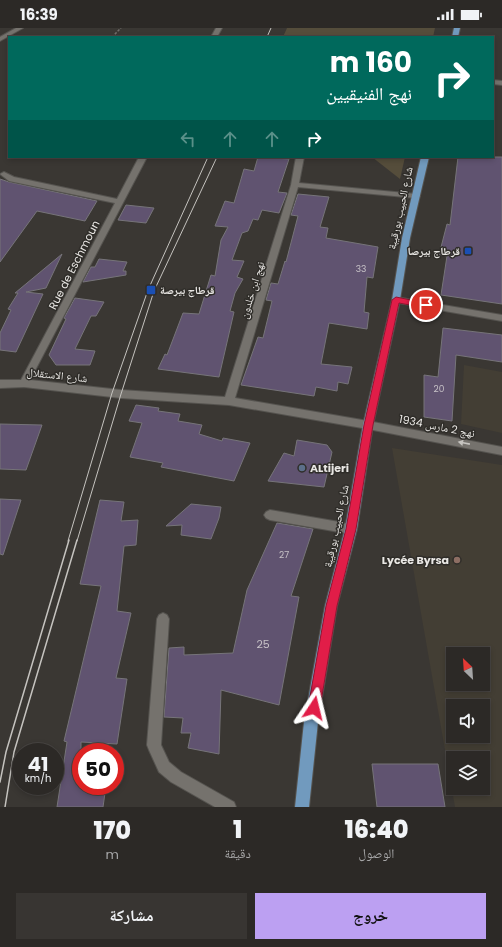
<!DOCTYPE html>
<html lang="ar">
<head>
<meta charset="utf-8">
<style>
  body { margin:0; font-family:Poppins,"Noto Naskh Arabic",sans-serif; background:#383532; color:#f1f3f6; direction:rtl; height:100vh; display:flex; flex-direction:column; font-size:15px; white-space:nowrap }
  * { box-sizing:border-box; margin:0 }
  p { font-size:13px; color:#a6a6a7 }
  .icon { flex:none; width:22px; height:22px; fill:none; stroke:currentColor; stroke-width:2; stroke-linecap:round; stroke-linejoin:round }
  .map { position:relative; height:779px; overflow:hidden; direction:ltr }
  .side { display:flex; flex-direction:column; background:#2c2926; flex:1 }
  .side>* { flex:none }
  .guide { position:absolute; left:8px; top:8px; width:486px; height:122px; border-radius:0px; box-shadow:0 2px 6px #0003,0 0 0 1px #484543; direction:rtl; background:#00695c; color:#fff; overflow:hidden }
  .needle { width:26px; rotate:335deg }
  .tools { position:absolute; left:446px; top:619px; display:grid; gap:8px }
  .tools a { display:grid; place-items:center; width:44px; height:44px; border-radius:0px; background:#2c2926; box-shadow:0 2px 6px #0003,0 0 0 1px #484543; font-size:20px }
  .speed { position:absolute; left:12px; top:715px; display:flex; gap:8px; font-size:20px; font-weight:700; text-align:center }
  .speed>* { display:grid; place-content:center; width:52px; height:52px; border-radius:50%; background:#2c2926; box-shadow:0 2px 6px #0003,0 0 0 1px #484543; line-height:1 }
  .speed small { font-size:10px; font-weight:400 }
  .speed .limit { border:6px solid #d22; background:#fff; color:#111 }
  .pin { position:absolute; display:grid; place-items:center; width:34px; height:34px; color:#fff; margin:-17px; border:2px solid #fff; border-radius:50%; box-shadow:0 1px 4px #0007 }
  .me { position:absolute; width:44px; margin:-22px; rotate:10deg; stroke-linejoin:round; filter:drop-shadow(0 0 3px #0008) }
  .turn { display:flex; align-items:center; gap:14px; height:84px; padding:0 16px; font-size:18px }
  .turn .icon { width:52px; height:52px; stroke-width:2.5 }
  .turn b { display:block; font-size:28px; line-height:34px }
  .lanes { display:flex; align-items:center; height:38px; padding:0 16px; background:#0003; justify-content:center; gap:20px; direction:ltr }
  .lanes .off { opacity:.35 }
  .eta { display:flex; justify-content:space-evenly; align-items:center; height:68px; text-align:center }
  .eta b { font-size:24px; font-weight:800; line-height:28px }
  .action { display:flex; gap:8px; margin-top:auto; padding:8px 16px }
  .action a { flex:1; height:46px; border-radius:0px; background:#bca0f2; color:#111; font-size:16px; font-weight:800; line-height:46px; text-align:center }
  .action a+a { background:#383532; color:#f1f3f6 }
  .status { display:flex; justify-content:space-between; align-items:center; height:28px; padding:0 20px; background:#2c2926; direction:ltr }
  .status svg { height:11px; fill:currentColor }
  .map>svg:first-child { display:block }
  .built { fill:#433e34; fill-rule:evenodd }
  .green { fill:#554d3b }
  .building { fill:#605370; stroke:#767479 }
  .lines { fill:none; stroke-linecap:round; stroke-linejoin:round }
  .minor-casing { stroke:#55534f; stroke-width:2 }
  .major-casing { stroke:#55534f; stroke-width:2 }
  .path { stroke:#726f6b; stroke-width:1.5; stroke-dasharray:2.5 1.5; stroke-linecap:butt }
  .minor { fill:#75726d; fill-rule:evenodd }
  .major { fill:#719abe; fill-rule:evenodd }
  .tram-far1 { stroke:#c5c3bf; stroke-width:1 }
  .tram { stroke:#c5c3bf; stroke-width:1.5 }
  .oneway { fill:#c6c4c0 }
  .route { fill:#e11d48; stroke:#92132f }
  .transit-dot { fill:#1a4fb4; stroke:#2f2d29; stroke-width:1.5 }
  .service-dot { fill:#5c6f8a; stroke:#2f2d29; stroke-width:1.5 }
  .education-dot { fill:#8d6e63; stroke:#2f2d29; stroke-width:1.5 }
  .labels { text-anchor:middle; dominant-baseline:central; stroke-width:3; stroke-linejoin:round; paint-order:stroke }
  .number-label { font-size:9px; fill:#c7c2c7 }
  .street-label { font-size:11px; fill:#e9e7e4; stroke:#2f2d29 }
  .poi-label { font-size:11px; font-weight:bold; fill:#e9e7e4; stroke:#2f2d29; text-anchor:end }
  .near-number-label { font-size:11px; fill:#c7c2c7 }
</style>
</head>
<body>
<div class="status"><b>16:39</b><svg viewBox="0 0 49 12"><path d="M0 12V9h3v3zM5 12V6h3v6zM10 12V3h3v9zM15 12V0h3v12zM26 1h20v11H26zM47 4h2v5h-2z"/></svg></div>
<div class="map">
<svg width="502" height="779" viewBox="0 0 502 779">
  <rect width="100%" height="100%" fill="#3a3733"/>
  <g class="built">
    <polygon points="464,337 502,344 502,405 461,396"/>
    <path d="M392,420L502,437V779H455ZM453,626H483V656H453ZM453,678H483V708H453ZM453,730H483V760H453Z"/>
  </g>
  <g class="green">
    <polygon points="287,0 435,0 433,9 283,9"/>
    <polygon points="372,129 405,129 400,151"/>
  </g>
  <g class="building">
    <polygon points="258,129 289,131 278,164 287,165 279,185 262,182 258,192 253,191 248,203 242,205 232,232 244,233 237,249 243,251 235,265 230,283 234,284 219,349 158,341 165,326 167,327 183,285 199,286 211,247 215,248 221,212 228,199 215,198 225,173 234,175 244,141 254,143"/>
    <polygon points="458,129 502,129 502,276 441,267 447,228 439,227 447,196 450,197"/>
    <polygon points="0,151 9,154 97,173 85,193 37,183 0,234"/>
    <polygon points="298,166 329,169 320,199 328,200 326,210 378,219 373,250 367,249 364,284 369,285 367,301 329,295 321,336 352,339 348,356 338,354 337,363 316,359 314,368 241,357 258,309 263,310 272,273 266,272 271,255 278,256 285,233 286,234 298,188 291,187"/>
    <polygon points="126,177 154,180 146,195 118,192"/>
    <polygon points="62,226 46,260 26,264 43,266 16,324 0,322 0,305 11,282 8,281 18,265 15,265"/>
    <polygon points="99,231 127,234 123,243 126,243 126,247 83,254 91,239 95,239"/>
    <polygon points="75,270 104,274 96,288 91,288 75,321 95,323 90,337 56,337 49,327 66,291 64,290"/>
    <polygon points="443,300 502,307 502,334 456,327 452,393 424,389 424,347 438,349"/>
    <polygon points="136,377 159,380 158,383 180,386 178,393 202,397 199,406 222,413 223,410 250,415 234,453 161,439 163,435 130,429 142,395 129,393"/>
    <polygon points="0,396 42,397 26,442 0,441"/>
    <polygon points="297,412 327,417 332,424 324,459 268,453 284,425 294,428"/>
    <polygon points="0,471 21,472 3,527 0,526"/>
    <polygon points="100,472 124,474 121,493 138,492 136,517 124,518 117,583 131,585 116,650 127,651 117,716 81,714 81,758 106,758 103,779 57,779 67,714 64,713 101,558 80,556"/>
    <polygon points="191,476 221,479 219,490 211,511 181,507 182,497 166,498"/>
    <polygon points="277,495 313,501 291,568 299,569 279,677 221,662 219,726 188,720 191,705 181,705 183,690 164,689 169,620 184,619 184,627 233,625 247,562"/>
    <polygon points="372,736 438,736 445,779 377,779"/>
  </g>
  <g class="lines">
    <g class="minor-casing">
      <g id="minor">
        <polygon points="16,0 23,0 0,13 0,9"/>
        <polygon points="216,0 222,0 217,9 211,9"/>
        <polygon points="493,52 502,53 502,57 493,56"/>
        <polygon points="139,129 147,129 30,352 121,362 225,369 291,157 296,129 304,129 299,155 416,166 420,168 416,170 298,159 235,370 368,393 502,419 502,427 368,401 229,377 121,370 24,359 0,360 0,352 21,352 115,175 9,153 0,146 4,144 14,149 117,171"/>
        <polygon points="396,269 502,287 502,293 393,274 392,272 393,270"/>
        <polygon points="270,482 351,496 355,498 357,501 355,504 351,506 270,492 266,490 264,487 266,484"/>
        <polygon points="163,585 167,587 169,591 161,717 169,734 181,744 234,774 236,779 215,779 171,754 159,744 149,722 147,717 157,591 159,587"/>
      </g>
    </g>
    <g class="major-casing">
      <g id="major">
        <polygon points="454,0 460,0 458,9 452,9"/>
        <polygon points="421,129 429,129 410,210 400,272 373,397 357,501 337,578 318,694 309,779 295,779 304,694 325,578 345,501 363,397 392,272 402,210"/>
      </g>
    </g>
    <polyline class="path" points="112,9 121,0"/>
    <use href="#minor" class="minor"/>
    <use href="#major" class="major"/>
    <g class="tram-far1">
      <polyline points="267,9 271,0"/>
      <polyline points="68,513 112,365 148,262 208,129"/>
      <polyline points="77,513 121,366 154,263 217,129"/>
    </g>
    <g class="tram">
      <polyline points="0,754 6,724 69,512"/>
      <polyline points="5,779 14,724 77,512"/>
    </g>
  </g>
  <defs><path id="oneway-solid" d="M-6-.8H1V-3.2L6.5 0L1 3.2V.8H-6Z"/></defs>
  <use class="oneway" href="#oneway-solid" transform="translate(464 415) rotate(-169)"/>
  <polygon class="route" points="396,269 426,275 430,277 426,280 399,275 373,397 356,501 337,578 320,680 318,684 314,686 310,684 308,680 326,578 346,501 364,397 392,272"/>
  <g class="transit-dot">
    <rect x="464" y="219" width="8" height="8" rx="2"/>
    <rect x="146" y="257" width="10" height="10" rx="2"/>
  </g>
  <circle class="service-dot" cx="302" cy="440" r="4"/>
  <circle class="education-dot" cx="457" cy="532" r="4"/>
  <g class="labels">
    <g class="number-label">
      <text x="361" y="241">33</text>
      <text x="439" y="361">20</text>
      <text x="284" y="527">27</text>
    </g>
    <g class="street-label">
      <text transform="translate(400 180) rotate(-78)">شارع الحبيب بورقيبة</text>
      <text transform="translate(74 237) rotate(-63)">Rue de Eschmoun</text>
      <text transform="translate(252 262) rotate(-73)">نهج ابن خلدون</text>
      <text transform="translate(57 347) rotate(6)">شارع الاستقلال</text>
      <text transform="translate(437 398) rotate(11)">نهج 2 مارس 1934</text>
      <text transform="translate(336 498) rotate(-78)">شارع الحبيب بورقيبة</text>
    </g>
    <g class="poi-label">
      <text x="460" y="223">قرطاج بيرصا</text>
      <text x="160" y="262" text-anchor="start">قرطاج بيرصة</text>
      <text x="310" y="440" text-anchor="start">ALtijeri</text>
      <text x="449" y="532">Lycée Byrsa</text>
    </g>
    <g class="near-number-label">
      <text x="263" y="616">25</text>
    </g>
  </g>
</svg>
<div class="tools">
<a><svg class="needle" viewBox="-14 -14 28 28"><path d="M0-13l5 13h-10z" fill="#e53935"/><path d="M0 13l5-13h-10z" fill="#a6a6a7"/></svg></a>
<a><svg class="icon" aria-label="sound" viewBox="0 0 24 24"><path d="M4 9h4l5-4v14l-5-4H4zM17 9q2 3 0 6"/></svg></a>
<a><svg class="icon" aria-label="layers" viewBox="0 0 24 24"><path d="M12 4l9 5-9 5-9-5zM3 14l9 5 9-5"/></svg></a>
</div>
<div class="speed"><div>41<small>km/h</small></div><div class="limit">50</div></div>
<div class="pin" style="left:426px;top:277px;background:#d93025"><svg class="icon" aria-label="arrive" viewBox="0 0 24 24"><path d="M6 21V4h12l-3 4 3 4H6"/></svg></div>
<svg class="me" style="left:314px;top:680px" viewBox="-20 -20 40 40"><path d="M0-17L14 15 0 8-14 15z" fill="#e11d48" stroke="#fff" stroke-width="4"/></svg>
<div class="guide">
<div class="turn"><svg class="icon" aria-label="right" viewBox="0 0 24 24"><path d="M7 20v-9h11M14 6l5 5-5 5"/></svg><div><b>160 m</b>نهج الفنيقيين</div></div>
<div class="lanes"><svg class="icon off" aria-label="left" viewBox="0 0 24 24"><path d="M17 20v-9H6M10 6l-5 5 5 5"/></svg><svg class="icon off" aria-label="ahead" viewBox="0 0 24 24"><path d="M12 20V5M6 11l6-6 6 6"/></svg><svg class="icon off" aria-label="ahead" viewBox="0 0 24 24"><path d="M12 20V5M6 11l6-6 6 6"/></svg><svg class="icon" aria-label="right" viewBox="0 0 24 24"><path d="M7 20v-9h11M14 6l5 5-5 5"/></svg></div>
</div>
</div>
<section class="side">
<div class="eta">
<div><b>16:40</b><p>الوصول</p></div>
<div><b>1</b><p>دقيقة</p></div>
<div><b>170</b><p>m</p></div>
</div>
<div class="action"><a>خروج</a><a>مشاركة</a></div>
</section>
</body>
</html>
